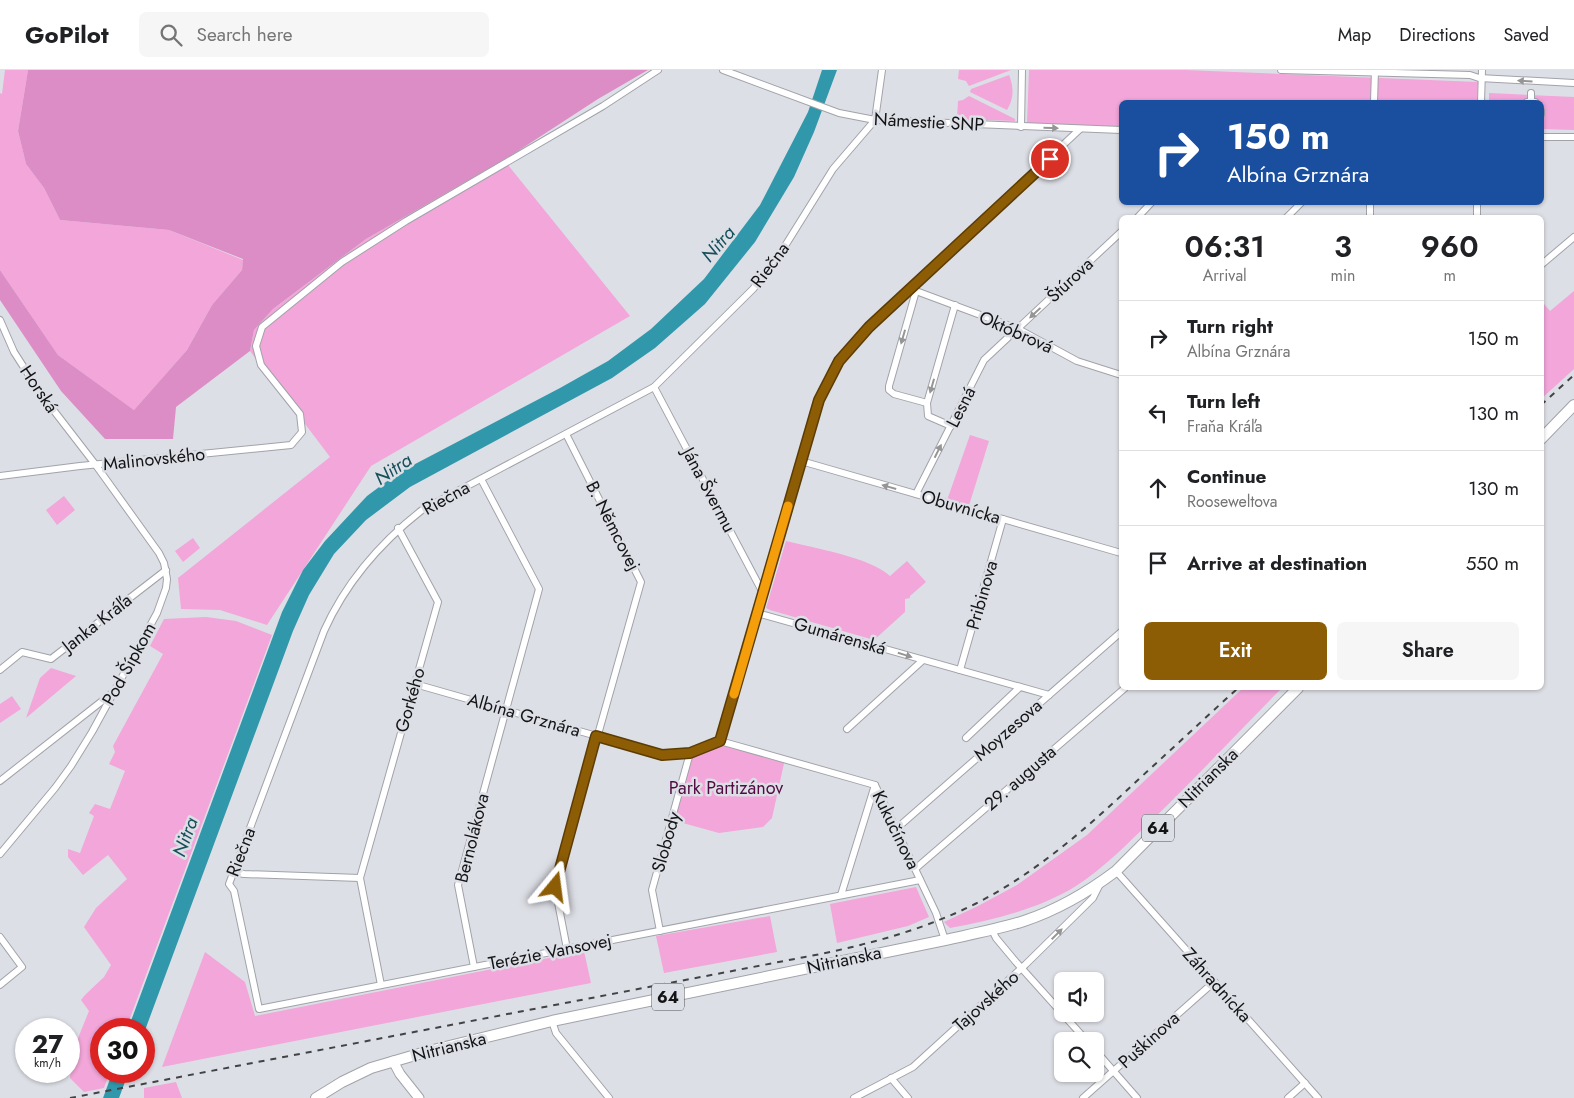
<!DOCTYPE html>
<html lang="en">
<head>
<meta charset="utf-8">
<style>
  body { margin:0; font-family:Jost,sans-serif; background:#f6f6f6; color:#202124; height:100vh; display:flex; flex-direction:column; font-size:19px; white-space:nowrap }
  * { box-sizing:border-box; margin:0 }
  p { font-size:16px; color:#757577 }
  .icon { flex:none; width:28px; height:28px; fill:none; stroke:currentColor; stroke-width:2; stroke-linecap:round; stroke-linejoin:round }
  .map { position:relative; flex:1; overflow:hidden }
  .side { position:absolute; left:1119px; top:145px; width:425px; height:475px; display:flex; flex-direction:column; background:#fff; border-radius:8px; box-shadow:0 1px 4px #0004 }
  .side>* { flex:none }
  .guide { position:absolute; left:1119px; top:30px; width:425px; height:105px; border-radius:8px; box-shadow:0 1px 4px #0004; background:#1a4fa0; color:#fff; overflow:hidden }
  .buttons { position:absolute; left:1054px; top:902px; display:grid; gap:10px }
  .buttons a { display:grid; place-items:center; width:50px; height:50px; border-radius:8px; background:#fff; box-shadow:0 1px 4px #0004; font-size:25px }
  .speed { position:absolute; left:15px; top:948px; display:flex; gap:10px; font-size:25px; font-weight:700; text-align:center }
  .speed>* { display:grid; place-content:center; width:65px; height:65px; border-radius:50%; background:#fff; box-shadow:0 1px 4px #0004; line-height:1 }
  .speed small { font-size:12px; font-weight:400 }
  .speed .limit { border:8px solid #d22; background:#fff; color:#111 }
  .pin { position:absolute; display:grid; place-items:center; width:42px; height:42px; color:#fff; margin:-21px; border:2px solid #fff; border-radius:50%; box-shadow:0 1px 5px #0007 }
  .me { position:absolute; width:55px; margin:-28px; rotate:16deg; stroke-linejoin:round; filter:drop-shadow(0 0 4px #0008) }
  .turn { display:flex; align-items:center; gap:18px; height:105px; padding:0 25px; font-size:22px }
  .turn .icon { width:65px; height:65px; stroke-width:2.5 }
  .turn b { display:block; font-size:35px; line-height:42px }
  .eta { display:flex; justify-content:space-evenly; align-items:center; height:85px; text-align:center }
  .eta b { font-size:30px; font-weight:600; line-height:35px }
  .button { display:flex; gap:10px; margin-top:auto; padding:10px 25px }
  .button a { flex:1; height:58px; border-radius:8px; background:#8d5d05; color:#fff; font-size:20px; font-weight:600; line-height:58px; text-align:center }
  .button a+a { background:#f6f6f6; color:#202124 }
  ul { padding:0; list-style:none }
  li { display:flex; align-items:center; gap:15px; height:75px; padding:0 25px; border-top:1px solid #e0e0e0 }
  li div { flex:1 }
  li b { display:block; font-size:19px }
  li em { font-style:normal }
  header { display:flex; align-items:center; gap:30px; box-sizing:border-box; height:70px; padding:0 25px; background:#fff; border-bottom:1px solid #e0e0e0 }
  header strong { font-size:24px }
  nav { display:flex; gap:28px; margin-inline-start:auto; font-size:18px }
  .search { width:350px; height:45px; background:#f6f6f6; display:flex; align-items:center; gap:12px; box-sizing:border-box; padding:0 18px; border-radius:8px; color:#757577; font-size:19px }
  .map>svg:first-child { display:block }
  .green { fill:#f2a6d9 }
  .forest { fill:#dd8dc5 }
  .water { fill:#3198ab }
  .lines { fill:none; stroke-linecap:round; stroke-linejoin:round }
  .street-casing { stroke:#a1a3a9; stroke-width:8 }
  .secondary-casing { stroke:#a1a3a9; stroke-width:11 }
  .primary-casing { stroke:#a1a3a9; stroke-width:12 }
  .street { stroke:#fff; stroke-width:6 }
  .secondary { stroke:#fff; stroke-width:9 }
  .primary { stroke:#fff; stroke-width:10 }
  .rail { stroke:#424346; stroke-width:2; stroke-dasharray:6 6; stroke-linecap:butt }
  .oneway { fill:#959596 }
  .route-casing { stroke:#5c3c03; stroke-width:12 }
  .route { stroke:#8d5d05; stroke-width:9 }
  .slow { stroke:#f59e0b; stroke-width:9 }
  .labels { text-anchor:middle; dominant-baseline:central; stroke-width:5; stroke-linejoin:round; paint-order:stroke }
  .shield { fill:#dddfe6; stroke:#505154; stroke-width:1 }
  .shield-label { font-size:16px; font-weight:bold; fill:#131416 }
  .street-label { font-size:18px; fill:#131416; stroke:#dddfe6 }
  .park-label { font-size:18px; fill:#520a42; stroke:#dddfe6 }
  .water-label { font-size:19px; font-style:italic; fill:#16505a; stroke:#dddfe6 }
</style>
</head>
<body>
<header>
<strong>GoPilot</strong>
<div class="search"><svg class="icon" aria-label="search" viewBox="0 0 24 24"><circle cx="10" cy="10" r="6"/><path d="M15 15l6 6"/></svg>Search here</div>
<nav><a>Map</a><a>Directions</a><a>Saved</a></nav>
</header>
<div class="map">
<svg width="1574" height="1028" viewBox="0 0 1574 1028">
  <rect width="100%" height="100%" fill="#dddfe6"/>
  <g class="green">
    <polygon points="5,0 28,0 18,61 26,94 44,118 60,150 169,160 243,190 242,200 212,235 187,280 134,340 58,285 0,200 0,23 2,24"/>
    <polygon points="959,0 1011,0 969,16 966,11 958,9"/>
    <polygon points="1029,0 1185,0 1478,12 1477,32 1121,32 1121,57 1027,53"/>
    <path d="M1009,5C1014,17 1014,29 1007,40L970,22L971,19Z"/>
    <polygon points="1489,23 1574,27 1574,60 1541,59 1541,32 1489,32"/>
    <polygon points="969,26 1015,49 1015,51 957,49 958,31 963,30"/>
    <polygon points="504,90 630,246 371,396 267,555 220,540 181,539 178,508 330,387 250,281 254,260 273,239 366,169"/>
    <polygon points="1574,221 1574,299 1541,329 1541,236 1544,234 1550,241"/>
    <polygon points="970,365 989,371 967,442 945,436"/>
    <polygon points="64,426 75,440 57,455 46,440"/>
    <polygon points="193,468 200,478 183,492 175,481"/>
    <path d="M786,471C814,478 869,487 890,506L907,491L926,512L910,526V528L905,529V542L874,570L770,540L766,538Z"/>
    <polygon points="206,547 236,551 272,565 126,959 101,959 101,1001 110,1001 104,1018 84,1022 70,1008 72,983 89,941 81,930 85,925 104,907 111,895 84,857 96,838 127,809 108,785 83,805 68,787 68,779 80,783 94,746 89,743 95,734 110,739 125,701 109,694 115,682 113,676 163,584 150,576 164,549"/>
    <polygon points="51,598 76,606 26,648 40,608"/>
    <path d="M1243,618H1282C1238,662 1196,708 1151,751C1127,774 1104,798 1076,816C1039,839 993,850 950,858L944,852L978,836L1017,815L1087,765Z"/>
    <polygon points="12,626 21,639 0,653 0,634"/>
    <polygon points="720,671 785,689 772,748 763,757 719,763 672,750 690,683"/>
    <polygon points="916,817 929,847 908,856 837,873 830,834"/>
    <polygon points="770,846 777,882 664,903 656,866"/>
    <polygon points="584,881 591,913 162,997 205,882 245,912 255,946"/>
    <polygon points="176,1012 182,1028 144,1028 144,1018"/>
  </g>
  <polygon class="forest" points="28,0 648,0 598,29 504,90 366,169 273,239 254,260 250,281 176,337 173,369 105,369 61,321 0,230 0,200 58,285 134,340 187,280 212,235 242,200 243,189 169,160 60,150 44,118 26,94 18,61"/>
  <g class="water">
    <polygon points="822,0 837,0 814,62 794,107 755,172 705,234 655,278 612,308 410,417 366,450 334,484 309,525 293,561 144,963 144,959 128,959 282,542 303,500 325,471 367,426 398,403 560,318 608,291 651,259 704,209 760,135 808,42"/>
    <polygon points="113,1001 129,1001 119,1028 103,1028"/>
  </g>
  <g class="lines">
    <g class="street-casing">
      <g id="street">
        <polyline points="723,0 839,43 875,50 1121,60"/>
        <polyline points="1281,0 1470,5 1479,8 1574,13"/>
        <polyline points="1531,23 1531,32"/>
        <polyline points="1374,32 1375,0"/>
        <polyline points="1481,32 1482,0"/>
        <polyline points="1527,32 1535,32"/>
        <polyline points="1541,41 1541,44"/>
        <path d="M875,50L833,99L775,192L753,219L654,317L422,440C380,473 346,512 324,561L229,814L234,821L259,939L920,810"/>
        <polyline points="875,50 882,0"/>
        <polyline points="1021,57 1022,0"/>
        <polyline points="1541,67 1574,67"/>
        <polyline points="1137,148 1152,132"/>
        <polyline points="1286,148 1302,132"/>
        <polyline points="1370,148 1370,132"/>
        <polyline points="1477,148 1477,132"/>
        <polyline points="1541,195 1574,167"/>
        <polyline points="912,217 916,221 1018,259 1077,291 1121,305"/>
        <polyline points="916,221 889,316 889,320 894,324 927,333"/>
        <polyline points="0,250 14,282 41,324 95,394 159,483 164,493 167,509 166,518 157,543 92,662 71,696 55,718 0,784"/>
        <polyline points="654,317 763,523"/>
        <polyline points="951,356 928,346 927,333 955,235"/>
        <polyline points="566,364 641,512 555,817 567,879"/>
        <polyline points="801,391 1121,483"/>
        <polyline points="0,406 80,396 291,375 302,362 300,344 261,295 256,276 262,257 342,192 406,151 603,36 658,0"/>
        <polyline points="916,424 984,290 1121,162"/>
        <polyline points="757,543 1049,625"/>
        <polyline points="0,600 22,582 51,589 166,500"/>
        <polyline points="960,600 1003,449"/>
        <polyline points="415,614 663,685 690,683 720,671"/>
        <polyline points="847,659 923,590"/>
        <polyline points="966,668 1020,617"/>
        <polyline points="720,671 819,330 839,291 869,257 1080,59"/>
        <polyline points="720,671 875,715 936,843 945,870"/>
        <polyline points="0,711 111,624"/>
        <polyline points="896,759 1121,562"/>
        <polyline points="915,799 1125,618"/>
        <polyline points="1116,801 1318,1028"/>
        <polyline points="233,802 244,804 360,808"/>
        <polyline points="841,825 875,715"/>
        <polyline points="992,860 996,868 1016,892 1087,971"/>
        <polyline points="660,861 652,820 690,683"/>
        <polyline points="0,867 22,897 0,915"/>
        <polyline points="474,897 458,815 539,519 481,409"/>
        <polyline points="381,915 360,808 438,532 398,458"/>
        <polyline points="552,951 556,963 609,1028"/>
        <polyline points="1095,980 1137,1028"/>
        <polyline points="891,1008 908,1028"/>
        <polyline points="854,1028 913,997 1026,894 1093,828 1100,814"/>
        <polyline points="1083,1028 1214,912"/>
        <polyline points="1288,1028 1305,1013"/>
      </g>
    </g>
    <g class="secondary-casing">
      <polyline id="secondary" points="393,991 400,1004 419,1028"/>
    </g>
    <g class="primary-casing">
      <g id="primary">
        <polyline points="1541,369 1574,335"/>
        <path d="M316,1028L342,1012L371,998L429,981L552,951L945,870C972,864 999,859 1024,851C1057,840 1088,822 1116,801L1298,618"/>
      </g>
    </g>
    <use href="#street" class="street"/>
    <use href="#secondary" class="secondary"/>
    <use href="#primary" class="primary"/>
    <g class="rail">
      <polyline points="1541,335 1574,305"/>
      <path d="M70,1028L805,887C863,876 921,861 975,834C1038,802 1089,756 1140,708C1173,678 1205,648 1238,618"/>
    </g>
  </g>
  <defs><path id="oneway-solid" d="M-6-.8H1V-3.2L6.5 0L1 3.2V.8H-6Z" transform="scale(1.25)"/></defs>
  <g class="oneway">
    <use href="#oneway-solid" transform="translate(1525 11) rotate(-177)"/>
    <use href="#oneway-solid" transform="translate(1051 58) rotate(2)"/>
    <use href="#oneway-solid" transform="translate(1035 243) rotate(137)"/>
    <use href="#oneway-solid" transform="translate(903 267) rotate(106)"/>
    <use href="#oneway-solid" transform="translate(932 316) rotate(106)"/>
    <use href="#oneway-solid" transform="translate(938 381) rotate(-63)"/>
    <use href="#oneway-solid" transform="translate(889 417) rotate(-164)"/>
    <use href="#oneway-solid" transform="translate(905 585) rotate(17)"/>
    <use href="#oneway-solid" transform="translate(1057 864) rotate(-45)"/>
  </g>
  <g class="lines">
    <g class="route-casing">
      <polyline id="route" points="555,817 596,666 662,685 690,683 720,671 819,330 839,291 869,257 1050,89"/>
    </g>
    <use href="#route" class="route"/>
    <polyline class="slow" points="734,624 788,436"/>
  </g>
  <g class="labels">
    <g class="shield">
      <rect x="1142" y="744.5" width="32" height="27" rx="4"/>
      <rect x="652" y="913.5" width="32" height="27" rx="4"/>
    </g>
    <g class="shield-label">
      <text x="1158" y="758">64</text>
      <text x="668" y="927">64</text>
    </g>
    <g class="street-label">
      <text transform="translate(929 52) rotate(3)">Námestie SNP</text>
      <text transform="translate(770 195) rotate(-53)">Riečna</text>
      <text transform="translate(1070 210) rotate(-43)">Štúrova</text>
      <text transform="translate(1016 262) rotate(24)">Októbrová</text>
      <text transform="translate(39 319) rotate(56)">Horská</text>
      <text transform="translate(961 337) rotate(-63)">Lesná</text>
      <text transform="translate(154 389) rotate(-6)">Malinovského</text>
      <text transform="translate(709 420) rotate(62)">Jána Švermu</text>
      <text transform="translate(446 428) rotate(-29)">Riečna</text>
      <text transform="translate(961 437) rotate(16)">Obuvnícka</text>
      <text transform="translate(613 456) rotate(63)">B. Němcovej</text>
      <text transform="translate(982 525) rotate(-74)">Pribinova</text>
      <text transform="translate(97 553) rotate(-38)">Janka Kráľa</text>
      <text transform="translate(840 566) rotate(16)">Gumárenská</text>
      <text transform="translate(129 594) rotate(-61)">Pod Šípkom</text>
      <text transform="translate(410 630) rotate(-74)">Gorkého</text>
      <text transform="translate(524 645) rotate(16)">Albína Grznára</text>
      <text transform="translate(1008 660) rotate(-41)">Moyzesova</text>
      <text transform="translate(1020 708) rotate(-41)">29. augusta</text>
      <text transform="translate(1208 708) rotate(-45)">Nitrianska</text>
      <text transform="translate(896 760) rotate(64)">Kukučínova</text>
      <text transform="translate(472 768) rotate(-76)">Bernolákova</text>
      <text transform="translate(666 772) rotate(-74)">Slobody</text>
      <text transform="translate(241 782) rotate(-69)">Riečna</text>
      <text transform="translate(550 882) rotate(-11)">Terézie Vansovej</text>
      <text transform="translate(844 890) rotate(-12)">Nitrianska</text>
      <text transform="translate(1217 915) rotate(48)">Záhradnícka</text>
      <text transform="translate(986 931) rotate(-42)">Tajovského</text>
      <text transform="translate(1149 970) rotate(-42)">Puškinova</text>
      <text transform="translate(449 977) rotate(-14)">Nitrianska</text>
    </g>
    <g class="park-label">
      <text x="726" y="718">Park Partizánov</text>
    </g>
    <g class="water-label">
      <text transform="translate(718 174) rotate(-49)">Nitra</text>
      <text transform="translate(393 399) rotate(-34)">Nitra</text>
      <text transform="translate(185 767) rotate(-70)">Nitra</text>
    </g>
  </g>
</svg>
<div class="buttons">
<a><svg class="icon" aria-label="sound" viewBox="0 0 24 24"><path d="M4 9h4l5-4v14l-5-4H4zM17 9q2 3 0 6"/></svg></a>
<a><svg class="icon" aria-label="search" viewBox="0 0 24 24"><circle cx="10" cy="10" r="6"/><path d="M15 15l6 6"/></svg></a>
</div>
<div class="speed"><div>27<small>km/h</small></div><div class="limit">30</div></div>
<div class="pin" style="left:1050px;top:89px;background:#d93025"><svg class="icon" aria-label="arrive" viewBox="0 0 24 24"><path d="M6 21V4h12l-3 4 3 4H6"/></svg></div>
<svg class="me" style="left:555px;top:817px" viewBox="-20 -20 40 40"><path d="M0-17L14 15 0 8-14 15z" fill="#8d5d05" stroke="#fff" stroke-width="4"/></svg>
<div class="guide">
<div class="turn"><svg class="icon" aria-label="right" viewBox="0 0 24 24"><path d="M7 20v-9h11M14 6l5 5-5 5"/></svg><div><b>150 m</b>Albína Grznára</div></div>
</div>
<section class="side">
<div class="eta">
<div><b>06:31</b><p>Arrival</p></div>
<div><b>3</b><p>min</p></div>
<div><b>960</b><p>m</p></div>
</div>
<ul>
<li><svg class="icon" aria-label="right" viewBox="0 0 24 24"><path d="M7 20v-9h11M14 6l5 5-5 5"/></svg><div><b>Turn right</b><p>Albína Grznára</p></div><em>150 m</em></li>
<li><svg class="icon" aria-label="left" viewBox="0 0 24 24"><path d="M17 20v-9H6M10 6l-5 5 5 5"/></svg><div><b>Turn left</b><p>Fraňa Kráľa</p></div><em>130 m</em></li>
<li><svg class="icon" aria-label="ahead" viewBox="0 0 24 24"><path d="M12 20V5M6 11l6-6 6 6"/></svg><div><b>Continue</b><p>Rooseweltova</p></div><em>130 m</em></li>
<li><svg class="icon" aria-label="arrive" viewBox="0 0 24 24"><path d="M6 21V4h12l-3 4 3 4H6"/></svg><div><b>Arrive at destination</b></div><em>550 m</em></li>
</ul>
<div class="button"><a>Exit</a><a>Share</a></div>
</section>
</div>
</body>
</html>
